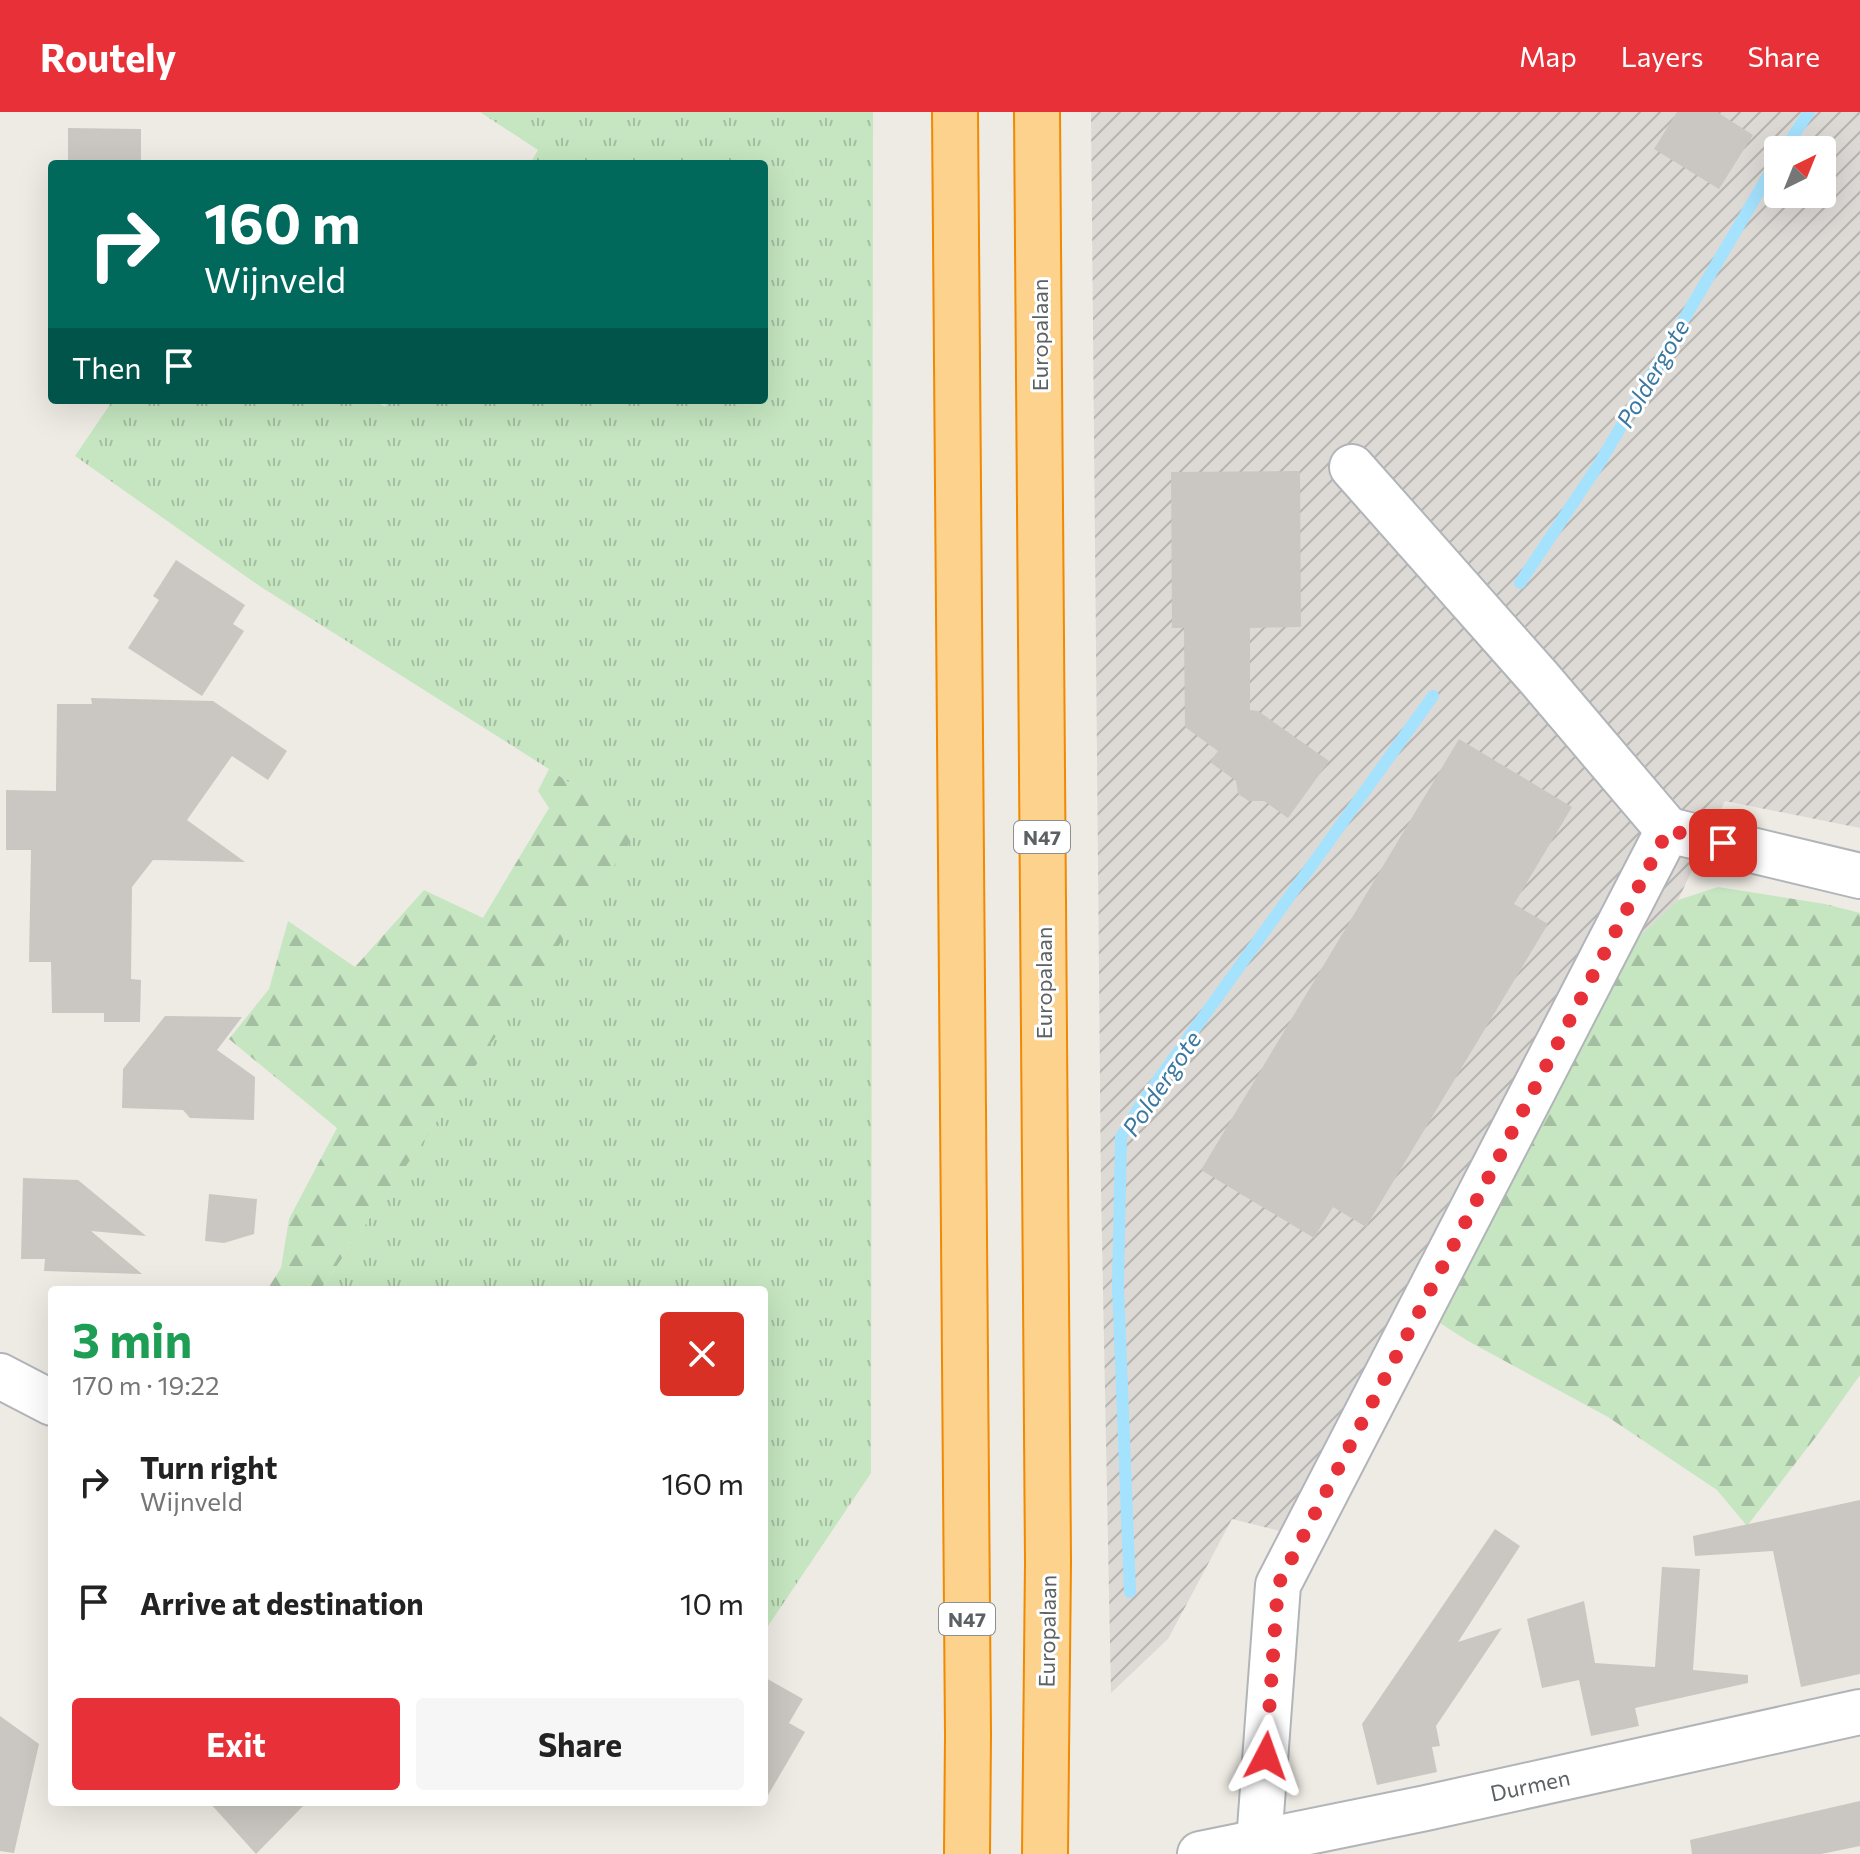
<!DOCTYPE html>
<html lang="en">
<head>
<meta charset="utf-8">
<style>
  body { margin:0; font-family:Commissioner,sans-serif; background:#f6f6f6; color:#222; height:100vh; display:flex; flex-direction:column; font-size:30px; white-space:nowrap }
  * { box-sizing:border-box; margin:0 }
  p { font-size:26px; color:#767676 }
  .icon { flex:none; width:44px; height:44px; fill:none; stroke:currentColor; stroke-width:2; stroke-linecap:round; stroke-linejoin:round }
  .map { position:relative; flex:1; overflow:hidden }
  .sheet { position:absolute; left:48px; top:1174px; width:720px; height:520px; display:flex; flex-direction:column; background:#fff; border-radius:8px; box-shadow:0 8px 32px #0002 }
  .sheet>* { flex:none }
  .top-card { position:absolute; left:48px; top:48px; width:720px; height:244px; border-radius:8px; box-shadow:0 8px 32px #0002; background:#00695c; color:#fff; overflow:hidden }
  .needle { width:52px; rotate:43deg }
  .tools { position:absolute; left:1764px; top:24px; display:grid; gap:16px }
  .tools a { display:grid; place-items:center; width:72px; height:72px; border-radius:8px; background:#fff; box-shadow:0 8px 32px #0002; font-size:40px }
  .pin { position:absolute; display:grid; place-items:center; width:68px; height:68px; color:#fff; margin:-34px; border-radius:16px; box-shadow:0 4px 12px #0006 }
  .me { position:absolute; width:88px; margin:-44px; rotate:4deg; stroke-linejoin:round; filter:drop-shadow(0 0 6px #0008) }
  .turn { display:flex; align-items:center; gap:28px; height:168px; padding:0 24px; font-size:36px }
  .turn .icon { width:104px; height:104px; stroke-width:2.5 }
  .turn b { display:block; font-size:56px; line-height:68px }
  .then { display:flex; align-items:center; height:76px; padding:0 24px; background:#0003; gap:16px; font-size:30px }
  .round { display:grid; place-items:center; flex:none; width:84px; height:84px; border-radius:8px; background:#f6f6f6 }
  .head { display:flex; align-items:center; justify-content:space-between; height:136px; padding:0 24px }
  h1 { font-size:48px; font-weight:700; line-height:60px; color:#1e9e55 }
  .action { display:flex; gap:16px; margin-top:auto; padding:16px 24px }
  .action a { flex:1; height:92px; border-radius:8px; background:#e83038; color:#fff; font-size:32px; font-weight:700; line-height:92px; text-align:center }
  .action a+a { background:#f6f6f6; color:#222 }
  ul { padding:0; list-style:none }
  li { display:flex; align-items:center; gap:24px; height:120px; padding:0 24px }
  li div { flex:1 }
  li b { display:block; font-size:30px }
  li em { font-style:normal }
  header { display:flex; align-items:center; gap:48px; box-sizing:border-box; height:112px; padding:0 40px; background:#e83038; color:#fff }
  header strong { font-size:38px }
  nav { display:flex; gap:44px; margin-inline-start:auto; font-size:28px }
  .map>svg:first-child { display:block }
  .industrial { fill:url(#industrial-furrows); fill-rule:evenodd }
  .grass { fill:url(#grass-tufts) }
  .forest { fill:url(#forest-firs) }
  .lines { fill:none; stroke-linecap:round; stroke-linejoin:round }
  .stream { stroke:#a4e2fe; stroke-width:12 }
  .building { fill:#cac6c1 }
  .minor-casing { stroke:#b1b5b9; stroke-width:48 }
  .highway-casing { stroke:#f18901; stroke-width:48 }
  .minor { stroke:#fff; stroke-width:44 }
  .highway { stroke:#fcd28d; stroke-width:44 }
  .route { stroke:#e83038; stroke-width:14; stroke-dasharray:0 25.2 }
  .labels { text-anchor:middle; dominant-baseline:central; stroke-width:6; stroke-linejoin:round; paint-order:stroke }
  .shield { fill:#fff; stroke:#8d9092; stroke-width:2 }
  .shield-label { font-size:20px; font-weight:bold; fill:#5c6164 }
  .street-label { font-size:22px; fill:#5c6164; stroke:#fff }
  .water-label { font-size:24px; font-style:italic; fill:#3b789f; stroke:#fff }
</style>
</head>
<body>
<header>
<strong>Routely</strong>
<nav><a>Map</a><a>Layers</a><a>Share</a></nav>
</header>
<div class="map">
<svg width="1860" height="1742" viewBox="0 0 1860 1742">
  <defs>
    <pattern id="industrial-furrows" width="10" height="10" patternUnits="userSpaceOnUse" patternTransform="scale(2)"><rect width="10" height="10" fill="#dddad6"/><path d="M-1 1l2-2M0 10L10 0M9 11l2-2" fill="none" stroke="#b6b4b1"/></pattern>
    <pattern id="grass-tufts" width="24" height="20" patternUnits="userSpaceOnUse" patternTransform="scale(2)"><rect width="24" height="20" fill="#c5e6c0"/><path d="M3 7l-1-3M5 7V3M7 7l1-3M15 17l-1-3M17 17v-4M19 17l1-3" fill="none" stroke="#a3bea0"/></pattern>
    <pattern id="forest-firs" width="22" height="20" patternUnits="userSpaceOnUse" patternTransform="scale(2)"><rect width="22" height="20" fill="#c5e6c0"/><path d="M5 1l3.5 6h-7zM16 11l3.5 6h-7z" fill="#a3bea0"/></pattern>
  </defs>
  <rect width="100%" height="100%" fill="#eeebe4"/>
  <path class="industrial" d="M1091,0H1860V716L1725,689L1678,788L1617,846L1316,1428L1232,1407L1168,1527L1111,1581L1101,1078ZM1778,38H1822V82H1778Z"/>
  <polygon class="grass" points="480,0 873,0 871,1361 764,1520 764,1178 320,1178 638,718 549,657 261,475 75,344 113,288 374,288 385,295 389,288 764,288 764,52 530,52 538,38"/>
  <g class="forest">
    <polygon points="549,657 639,718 320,1178 267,1178 281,1156 289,1107 337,1016 229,927 269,877 288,809 355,855 424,778 483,806 549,696 538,679"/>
    <polygon points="1718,775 1825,792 1860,801 1860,1263 1818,1322 1747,1414 1717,1378 1608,1305 1468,1229 1429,1204 1617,846 1678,788"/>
  </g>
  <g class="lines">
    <g class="stream">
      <polyline points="1784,38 1809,0"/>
      <polyline points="1520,471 1599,352 1778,47"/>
      <polyline points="1130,1480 1118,1174 1121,1025 1141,992 1433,584"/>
    </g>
  </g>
  <g class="building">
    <polygon points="1677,0 1717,0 1753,23 1719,77 1654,37"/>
    <polygon points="68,16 141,17 141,52 68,52"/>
    <polygon points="1300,359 1301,515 1250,516 1250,598 1258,599 1329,649 1288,706 1264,689 1249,689 1238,682 1236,669 1210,650 1218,639 1185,615 1184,516 1172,516 1171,360"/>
    <polygon points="176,448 245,493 233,512 244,519 202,584 128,536 159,488 153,484"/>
    <polygon points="91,586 213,589 287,639 268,668 232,644 187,708 245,750 153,748 132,775 131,867 141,868 140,910 104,910 104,901 52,901 51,850 29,850 31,738 6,738 6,678 56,679 57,592 92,592"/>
    <polygon points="1459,627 1572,695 1514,792 1548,812 1366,1115 1333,1095 1314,1126 1201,1058"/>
    <polygon points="165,904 242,905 217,938 255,965 254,1008 190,1006 183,998 122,996 123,957"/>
    <polygon points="23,1066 78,1068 146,1124 91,1119 142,1162 44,1159 45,1147 21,1147"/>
    <polygon points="209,1082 257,1087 254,1122 224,1131 205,1129"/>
    <polygon points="1860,1388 1860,1562 1801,1575 1773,1439 1695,1444 1693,1424"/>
    <polygon points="1495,1417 1520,1434 1458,1530 1502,1516 1436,1614 1440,1634 1432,1635 1437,1660 1377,1673 1362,1612"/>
    <polygon points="1662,1455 1700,1457 1693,1558 1748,1563 1748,1571 1635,1596 1639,1614 1591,1624 1579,1568 1542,1576 1527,1507 1584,1489 1595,1551 1655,1555"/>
    <polygon points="764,1565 803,1587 789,1611 805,1620 764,1690"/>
    <polygon points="0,1604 39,1632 14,1741 0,1739"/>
    <polygon points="1860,1689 1860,1734 1821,1742 1692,1742 1690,1728"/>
    <polygon points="209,1690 307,1690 256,1742"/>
  </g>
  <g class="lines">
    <g class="minor-casing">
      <g id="minor">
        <polyline points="1352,355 1539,566 1668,718"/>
        <polyline points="1668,718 1860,764"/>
        <polyline points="0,1264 52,1291"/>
        <polyline points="1259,1730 1278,1473 1668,718"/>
        <polyline points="1200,1742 1426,1696 1860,1600"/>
      </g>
    </g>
    <g class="highway-casing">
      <g id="highway">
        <polyline points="955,0 968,1623 967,1742"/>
        <polyline points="1037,0 1048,1450 1045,1742"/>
      </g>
    </g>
    <use href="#minor" class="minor"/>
    <use href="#highway" class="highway"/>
  </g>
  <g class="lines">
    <polyline class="route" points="1266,1644 1278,1473 1668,718 1723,731"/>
  </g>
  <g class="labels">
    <g class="shield">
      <rect x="1014" y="709" width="56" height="32" rx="6"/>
      <rect x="939" y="1491" width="56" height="32" rx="6"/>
    </g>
    <g class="shield-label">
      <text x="1042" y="725">N47</text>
      <text x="967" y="1507">N47</text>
    </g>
    <g class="street-label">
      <text transform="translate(1039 223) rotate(-90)">Europalaan</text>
      <text transform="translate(1043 871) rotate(-90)">Europalaan</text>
      <text transform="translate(1047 1519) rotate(-89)">Europalaan</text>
      <text transform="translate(1530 1673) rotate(-12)">Durmen</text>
    </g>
    <g class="water-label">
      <text transform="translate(1652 261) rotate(-60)">Poldergote</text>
      <text transform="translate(1161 971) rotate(-56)">Poldergote</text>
    </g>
  </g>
</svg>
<div class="tools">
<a><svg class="needle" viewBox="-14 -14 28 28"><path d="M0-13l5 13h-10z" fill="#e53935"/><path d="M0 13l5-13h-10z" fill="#767676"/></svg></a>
</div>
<div class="pin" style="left:1723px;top:731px;background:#d93025"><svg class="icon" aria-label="arrive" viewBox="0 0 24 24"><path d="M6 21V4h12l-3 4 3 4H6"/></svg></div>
<svg class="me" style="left:1266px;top:1644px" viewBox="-20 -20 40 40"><path d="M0-17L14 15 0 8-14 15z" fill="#e83038" stroke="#fff" stroke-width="4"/></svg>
<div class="top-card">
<div class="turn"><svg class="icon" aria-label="right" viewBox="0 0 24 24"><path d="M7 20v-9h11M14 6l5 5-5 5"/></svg><div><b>160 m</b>Wijnveld</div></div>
<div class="then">Then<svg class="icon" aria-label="arrive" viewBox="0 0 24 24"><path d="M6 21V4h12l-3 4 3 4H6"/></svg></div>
</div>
<section class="sheet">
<div class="head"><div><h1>3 min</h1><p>170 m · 19:22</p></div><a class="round" style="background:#d93025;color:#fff"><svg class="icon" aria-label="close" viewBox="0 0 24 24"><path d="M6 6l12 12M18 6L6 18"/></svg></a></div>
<ul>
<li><svg class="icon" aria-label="right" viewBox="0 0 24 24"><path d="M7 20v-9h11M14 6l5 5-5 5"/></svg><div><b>Turn right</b><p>Wijnveld</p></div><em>160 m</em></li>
<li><svg class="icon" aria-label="arrive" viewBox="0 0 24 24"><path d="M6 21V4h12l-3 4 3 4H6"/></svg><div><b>Arrive at destination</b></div><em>10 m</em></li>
</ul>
<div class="action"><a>Exit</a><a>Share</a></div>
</section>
</div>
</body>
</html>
